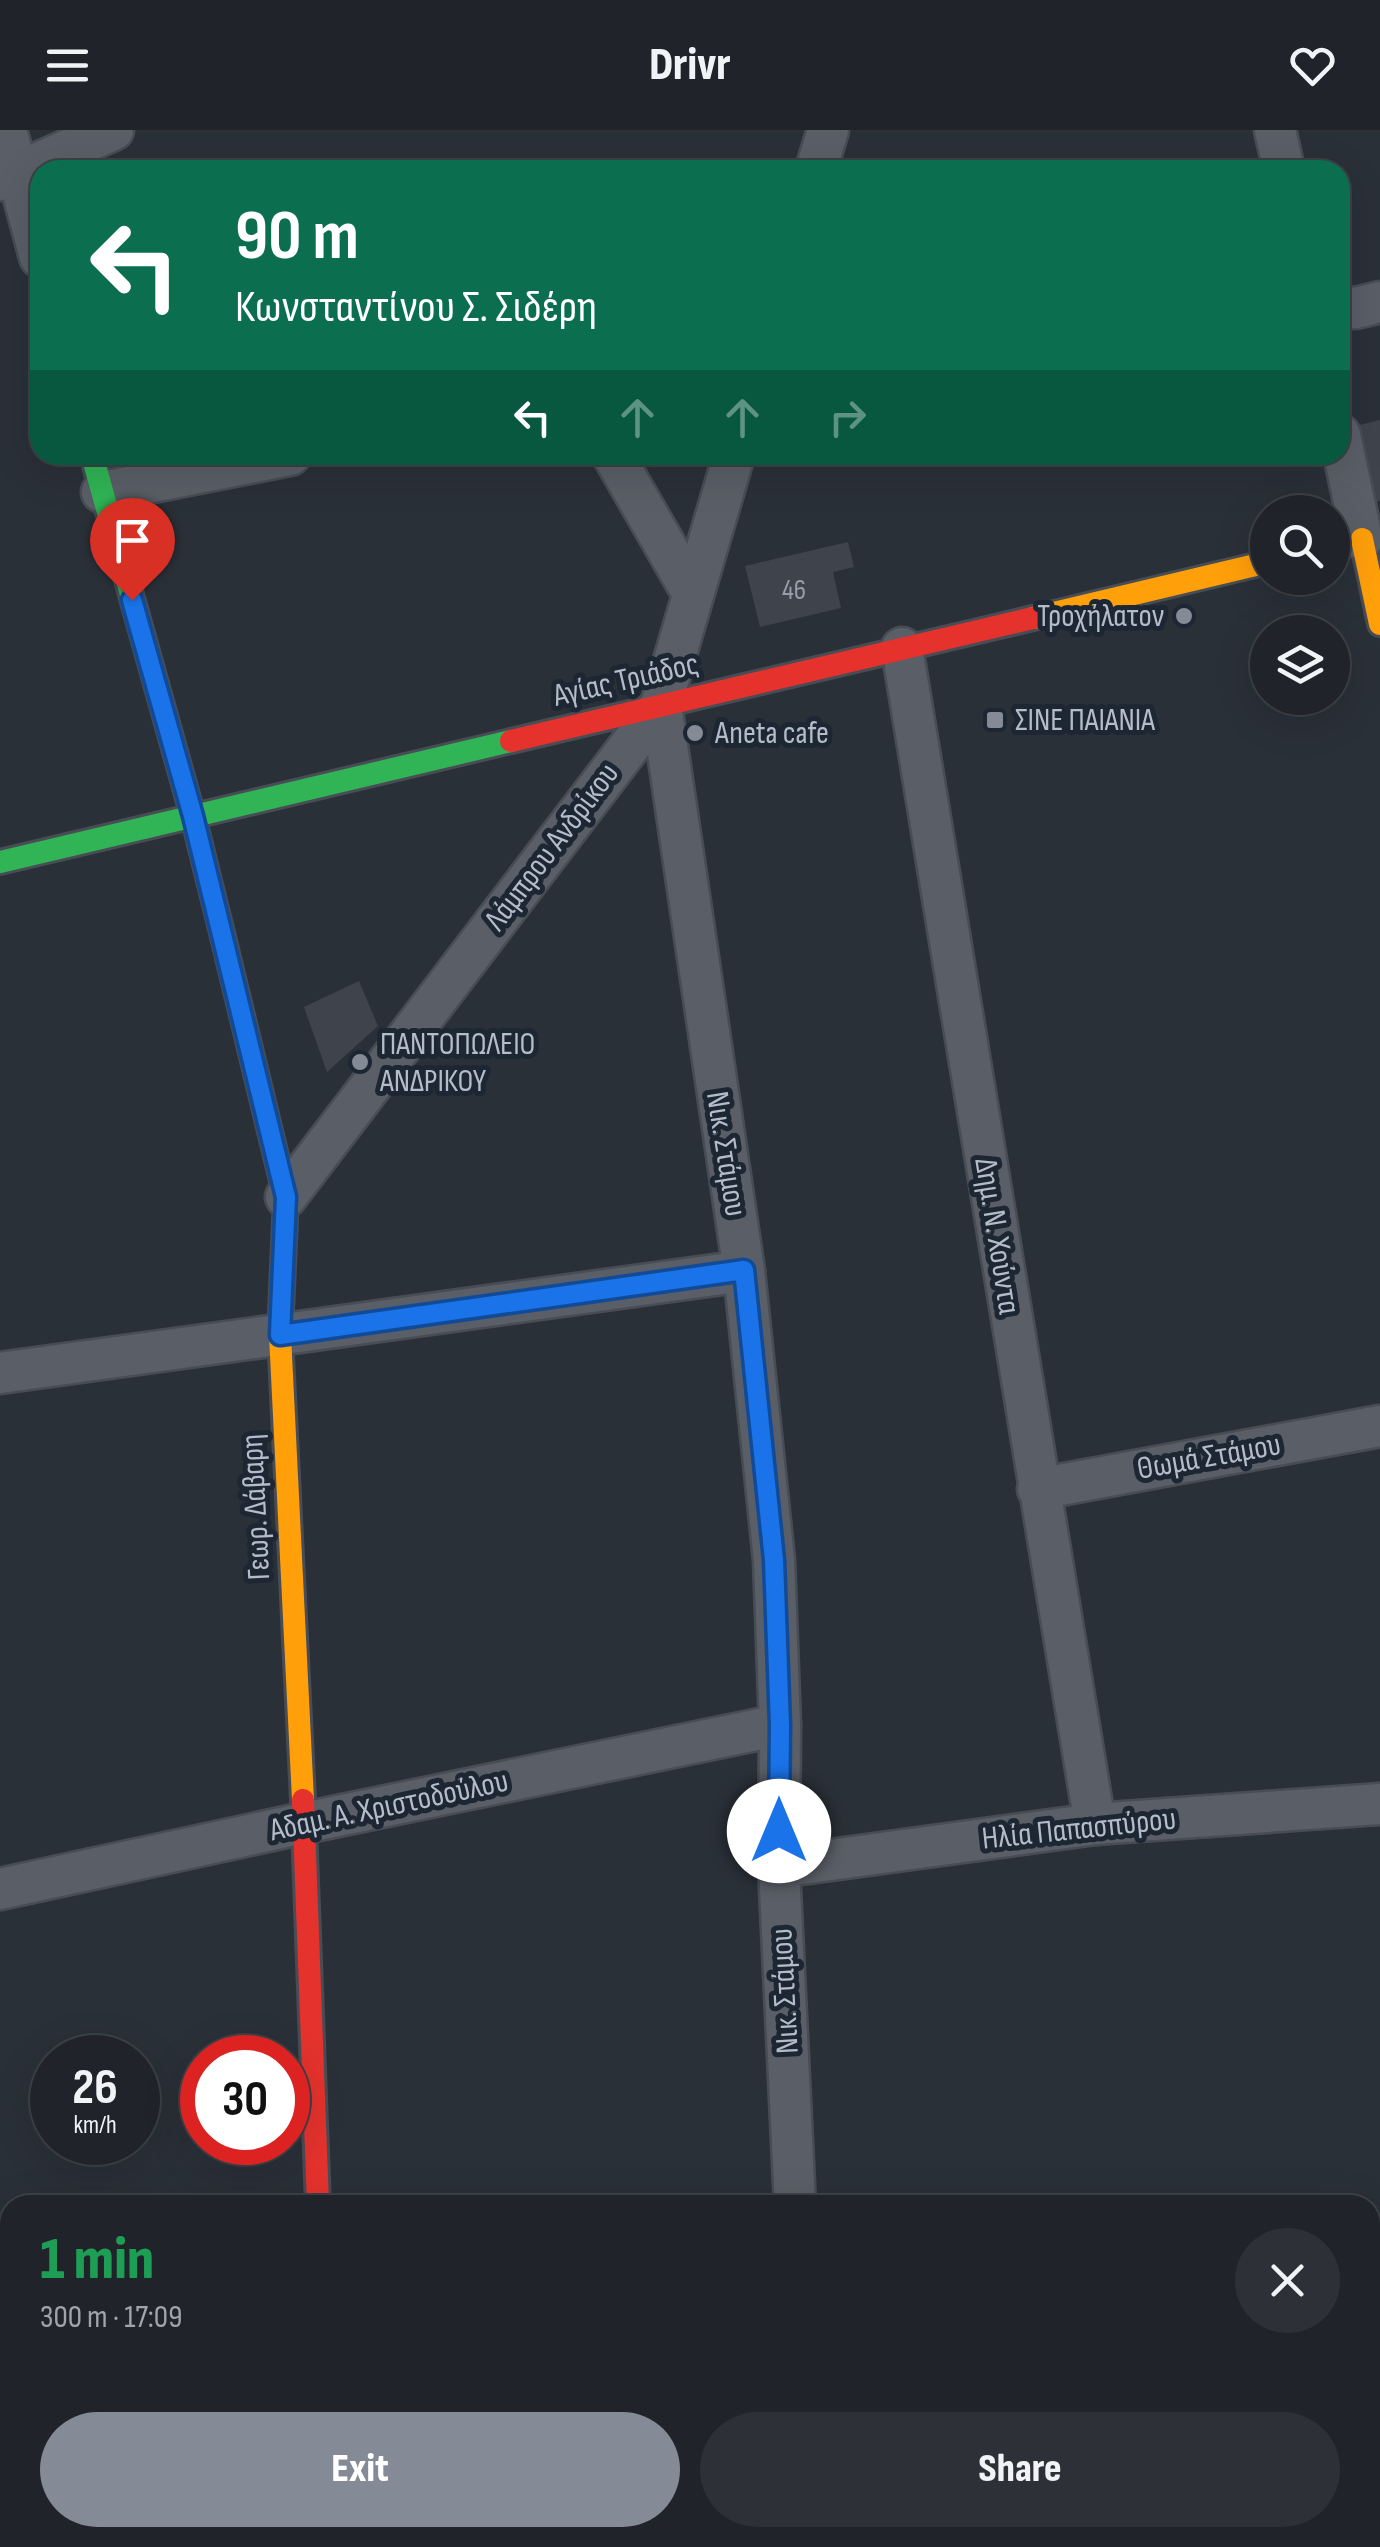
<!DOCTYPE html>
<html lang="en">
<head>
<meta charset="utf-8">
<style>
  body { margin:0; font-family:"Sofia Sans Condensed",sans-serif; background:#2d3036; color:#f1f3f6; height:100vh; display:flex; flex-direction:column; font-size:38px; white-space:nowrap }
  * { box-sizing:border-box; margin:0 }
  p { font-size:32px; color:#a2a4a8 }
  .icon { flex:none; width:55px; height:55px; fill:none; stroke:currentColor; stroke-width:2; stroke-linecap:round; stroke-linejoin:round }
  .map { position:relative; flex:1; overflow:hidden }
  .details { position:absolute; left:0px; top:2065px; width:1380px; height:352px; display:flex; flex-direction:column; background:#20242a; border-radius:30px 30px 0 0; box-shadow:0 10px 40px #0002,0 0 0 2px #3d4147 }
  .details>* { flex:none }
  .guide { position:absolute; left:30px; top:30px; width:1320px; height:305px; border-radius:30px; box-shadow:0 10px 40px #0002,0 0 0 2px #3d4147; background:#0b6e4f; color:#fff; overflow:hidden }
  .controls { position:absolute; left:1250px; top:365px; display:grid; gap:20px }
  .controls a { display:grid; place-items:center; width:100px; height:100px; border-radius:50%; background:#20242a; box-shadow:0 10px 40px #0002,0 0 0 2px #3d4147; font-size:50px }
  .speed { position:absolute; left:30px; top:1905px; display:flex; gap:20px; font-size:50px; font-weight:700; text-align:center }
  .speed>* { display:grid; place-content:center; width:130px; height:130px; border-radius:50%; background:#20242a; box-shadow:0 10px 40px #0002,0 0 0 2px #3d4147; line-height:1 }
  .speed small { font-size:25px; font-weight:400 }
  .speed .limit { border:15px solid #d22; background:#fff; color:#111 }
  .pin { position:absolute; display:grid; place-items:center; width:85px; height:85px; color:#fff; margin:-102px -42px; border-radius:50% 50% 50% 0; rotate:-45deg; box-shadow:0 0 10px #0007 }
  .pin .icon { rotate:45deg }
  .me { position:absolute; width:110px; margin:-55px; rotate:0deg; stroke-linejoin:round; filter:drop-shadow(0 0 8px #0008) }
  .turn { display:flex; align-items:center; gap:35px; height:210px; padding:0 40px; font-size:45px }
  .turn .icon { width:130px; height:130px; stroke-width:2.5 }
  .turn b { display:block; font-size:70px; line-height:85px }
  .lanes { display:flex; align-items:center; height:95px; padding:0 40px; background:#0003; justify-content:center; gap:50px; direction:ltr }
  .lanes .off { opacity:.35 }
  .round { display:grid; place-items:center; flex:none; width:105px; height:105px; border-radius:52px; background:#2d3036 }
  .headline { display:flex; align-items:center; justify-content:space-between; height:170px; padding:0 40px }
  h1 { font-size:60px; font-weight:800; line-height:75px; color:#1e9e55 }
  .button { display:flex; gap:20px; margin-top:auto; padding:20px 40px }
  .button a { flex:1; height:115px; border-radius:60px; background:#848b96; color:#fff; font-size:40px; font-weight:800; line-height:115px; text-align:center }
  .button a+a { background:#2d3036; color:#f1f3f6 }
  header { display:flex; justify-content:space-between; align-items:center; height:130px; padding:0 40px; background:#20242a; font-size:45px; font-weight:800 }
  .map>svg:first-child { display:block }
  .building { fill:#3f444c }
  .lines { fill:none; stroke-linecap:round; stroke-linejoin:round }
  .street-casing { stroke:#484c55; stroke-width:45 }
  .fast-casing { stroke:#484c55; stroke-width:28 }
  .slow-casing { stroke:#484c55; stroke-width:28 }
  .jam-casing { stroke:#484c55; stroke-width:28 }
  .street { stroke:#5a5e66; stroke-width:40 }
  .fast { stroke:#30b455; stroke-width:22 }
  .slow { stroke:#ff9f0a; stroke-width:22 }
  .jam { stroke:#e5322d; stroke-width:22 }
  .route-casing { stroke:#114b97; stroke-width:25 }
  .route { stroke:#1a73e8; stroke-width:18 }
  .poi-dot { fill:#848b96; stroke:#1d2633; stroke-width:4 }
  .labels { text-anchor:middle; dominant-baseline:central; stroke-width:10; stroke-linejoin:round; paint-order:stroke }
  .number-label { font-size:28px; fill:#979eaa }
  .poi-label { font-size:32px; fill:#b4bcc9; stroke:#1d2633; text-anchor:start }
  .street-label { font-size:32px; fill:#b4bcc9; stroke:#1d2633 }
</style>
</head>
<body>
<header><svg class="icon" aria-label="menu" viewBox="0 0 24 24"><path d="M4 6h16M4 12h16M4 18h16"/></svg>Drivr<svg class="icon" aria-label="heart" viewBox="0 0 24 24"><path d="M12 20l-8-8c-3-5 5-10 8-4 3-6 11-1 8 4z"/></svg></header>
<div class="map">
<svg width="1380" height="2417" viewBox="0 0 1380 2417">
  <rect width="100%" height="100%" fill="#2a3038"/>
  <g class="building">
    <polygon points="1380,290 1380,371 1375,372 1359,295"/>
    <polygon points="848,412 854,437 833,442 841,478 760,497 745,436"/>
    <polygon points="359,851 378,896 327,942 304,877"/>
    <polygon points="7,2394 10,2394 10,2408 87,2408 86,2417 6,2417"/>
  </g>
  <g class="lines">
    <g class="street-casing">
      <g id="street">
        <polyline points="6,0 40,127"/>
        <polyline points="1275,0 1284,40"/>
        <polyline points="816,40 828,0"/>
        <polyline points="0,50 113,0"/>
        <polyline points="1340,177 1356,178 1380,172"/>
        <polyline points="1340,305 1362,409"/>
        <polyline points="613,325 693,464"/>
        <polyline points="102,362 290,325"/>
        <polyline points="902,518 1095,1694"/>
        <polyline points="661,575 744,1141 774,1430 780,1595 779,1737 795,2075"/>
        <polyline points="286,1067 661,575 734,325"/>
        <polyline points="0,1243 744,1141"/>
        <polyline points="1038,1359 1380,1296"/>
        <polyline points="779,1737 1095,1694 1380,1674"/>
        <polyline points="0,1759 304,1693 780,1595"/>
        <polyline points="1370,2205 1380,2200"/>
        <polyline points="812,2408 812,2417"/>
      </g>
    </g>
    <g class="fast-casing">
      <g id="fast">
        <polyline points="92,325 193,686 223,807"/>
        <polyline points="0,732 511,611"/>
      </g>
    </g>
    <g class="slow-casing">
      <g id="slow">
        <polyline points="1362,409 1380,494"/>
        <polyline points="1033,488 1268,432"/>
        <polyline points="223,807 286,1067 280,1205 303,1670"/>
        <polyline points="0,2268 10,2271"/>
        <polyline points="573,2408 613,2417"/>
        <polyline points="1009,2417 1010,2408"/>
      </g>
    </g>
    <g class="jam-casing">
      <g id="jam">
        <polyline points="511,611 1033,488"/>
        <polyline points="303,1670 318,2075"/>
      </g>
    </g>
    <use href="#street" class="street"/>
    <use href="#fast" class="fast"/>
    <use href="#slow" class="slow"/>
    <use href="#jam" class="jam"/>
  </g>
  <g class="lines">
    <g class="route-casing">
      <polyline id="route" points="132,470 193,686 286,1067 280,1205 744,1140 774,1430 780,1595 779,1701"/>
    </g>
    <use href="#route" class="route"/>
  </g>
  <g class="poi-dot">
    <circle cx="1184" cy="486" r="10"/>
    <rect x="985" y="580" width="20" height="20" rx="5"/>
    <circle cx="695" cy="603" r="10"/>
    <circle cx="360" cy="932" r="10"/>
  </g>
  <g class="labels">
    <g class="number-label">
      <text x="794" y="460">46</text>
    </g>
    <g class="poi-label">
      <text x="1164" y="486" text-anchor="end">Τροχήλατον</text>
      <text x="1015" y="590">ΣΙΝΕ ΠΑΙΑΝΙΑ</text>
      <text x="715" y="603">Aneta cafe</text>
      <text x="380" y="914">ΠΑΝΤΟΠΩΛΕΙΟ<tspan x="380" dy="37">ΑΝΔΡΙΚΟΥ</tspan></text>
    </g>
    <g class="street-label">
      <text transform="translate(626 550) rotate(-13)">Αγίας Τριάδος</text>
      <text transform="translate(552 717) rotate(-53)">Λάμπρου Ανδρίκου</text>
      <text transform="translate(726 1024) rotate(81)">Νικ. Στάμου</text>
      <text transform="translate(997 1106) rotate(81)">Δημ. Ν. Χούντα</text>
      <text transform="translate(1209 1327) rotate(-10)">Θωμά Στάμου</text>
      <text transform="translate(256 1377) rotate(-93)">Γεωρ. Δάβαρη</text>
      <text transform="translate(389 1676) rotate(-12)">Αδαμ. Α. Χριστοδούλου</text>
      <text transform="translate(1079 1699) rotate(-6)">Ηλία Παπασπύρου</text>
      <text transform="translate(785 1861) rotate(-93)">Νικ. Στάμου</text>
    </g>
  </g>
</svg>
<div class="controls">
<a><svg class="icon" aria-label="search" viewBox="0 0 24 24"><circle cx="10" cy="10" r="6"/><path d="M15 15l6 6"/></svg></a>
<a><svg class="icon" aria-label="layers" viewBox="0 0 24 24"><path d="M12 4l9 5-9 5-9-5zM3 14l9 5 9-5"/></svg></a>
</div>
<div class="speed"><div>26<small>km/h</small></div><div class="limit">30</div></div>
<div class="pin" style="left:132px;top:470px;background:#d93025"><svg class="icon" aria-label="arrive" viewBox="0 0 24 24"><path d="M6 21V4h12l-3 4 3 4H6"/></svg></div>
<svg class="me" style="left:779px;top:1701px" viewBox="-20 -20 40 40"><circle r="19" fill="#fff"/><path d="M0-13L10 11 0 6-10 11z" fill="#1a73e8"/></svg>
<div class="guide">
<div class="turn"><svg class="icon" aria-label="left" viewBox="0 0 24 24"><path d="M17 20v-9H6M10 6l-5 5 5 5"/></svg><div><b>90 m</b>Κωνσταντίνου Σ. Σιδέρη</div></div>
<div class="lanes"><svg class="icon" aria-label="left" viewBox="0 0 24 24"><path d="M17 20v-9H6M10 6l-5 5 5 5"/></svg><svg class="icon off" aria-label="ahead" viewBox="0 0 24 24"><path d="M12 20V5M6 11l6-6 6 6"/></svg><svg class="icon off" aria-label="ahead" viewBox="0 0 24 24"><path d="M12 20V5M6 11l6-6 6 6"/></svg><svg class="icon off" aria-label="right" viewBox="0 0 24 24"><path d="M7 20v-9h11M14 6l5 5-5 5"/></svg></div>
</div>
<section class="details">
<div class="headline"><div><h1>1 min</h1><p>300 m · 17:09</p></div><a class="round"><svg class="icon" aria-label="close" viewBox="0 0 24 24"><path d="M6 6l12 12M18 6L6 18"/></svg></a></div>
<div class="button"><a>Exit</a><a>Share</a></div>
</section>
</div>
</body>
</html>
